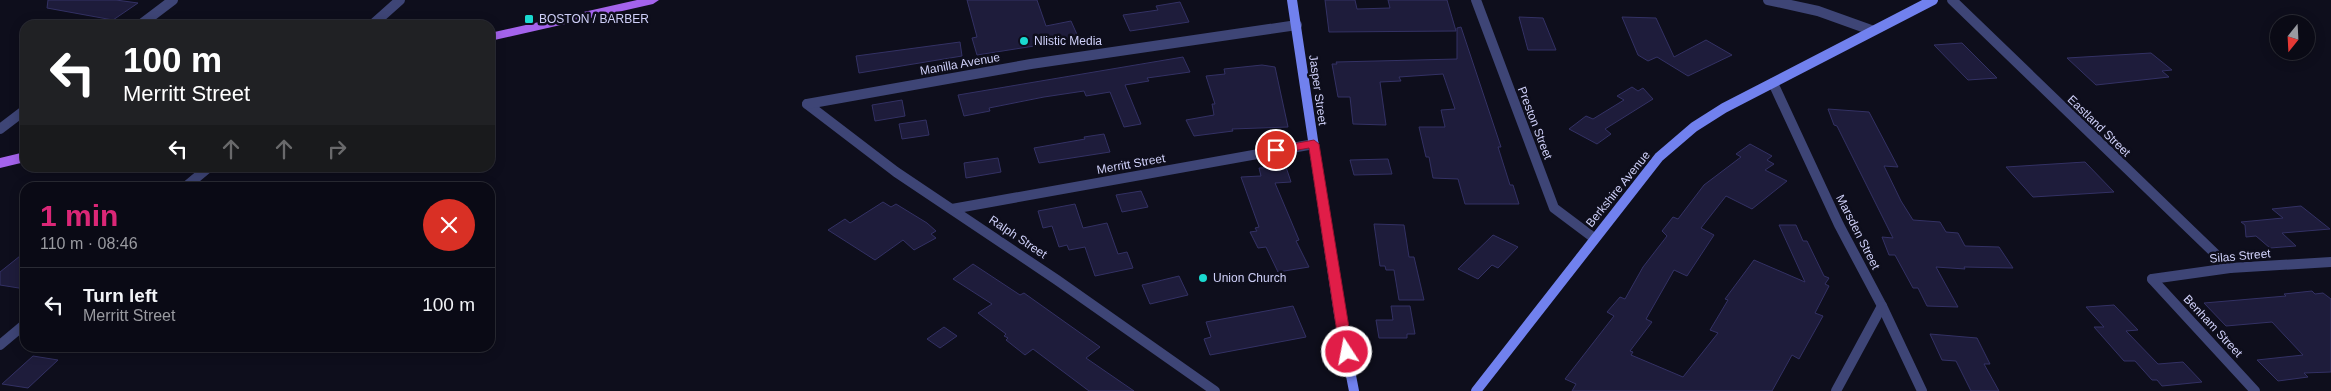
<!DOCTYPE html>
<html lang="en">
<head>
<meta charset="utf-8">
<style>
  body { margin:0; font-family:Arial,sans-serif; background:#181822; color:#f1f3f6; height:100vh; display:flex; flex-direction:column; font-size:19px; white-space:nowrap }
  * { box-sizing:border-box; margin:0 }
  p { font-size:16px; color:#999aa0 }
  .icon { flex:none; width:28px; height:28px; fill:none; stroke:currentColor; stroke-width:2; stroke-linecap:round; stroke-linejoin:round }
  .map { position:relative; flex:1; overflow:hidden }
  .details { position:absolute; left:20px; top:182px; width:475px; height:170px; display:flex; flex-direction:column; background:#0a0a15; border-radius:15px; box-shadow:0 2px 12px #0003,0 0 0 1px #2a2b34 }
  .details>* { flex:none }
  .hud { position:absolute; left:20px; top:20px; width:475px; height:152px; border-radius:15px; box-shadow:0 2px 12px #0003,0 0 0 1px #2a2b34; background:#202124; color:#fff; overflow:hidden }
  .needle { width:32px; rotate:198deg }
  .controls { position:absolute; left:2270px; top:15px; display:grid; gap:10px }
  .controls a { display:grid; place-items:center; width:45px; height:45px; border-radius:50%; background:#0a0a15; box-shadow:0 2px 12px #0003,0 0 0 1px #2a2b34; font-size:25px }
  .pin { position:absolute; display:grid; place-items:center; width:42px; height:42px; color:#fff; margin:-21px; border:2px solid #fff; border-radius:50%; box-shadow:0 1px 5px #0007 }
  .me { position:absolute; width:55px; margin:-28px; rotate:349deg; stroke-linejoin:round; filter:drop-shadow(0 0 4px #0008) }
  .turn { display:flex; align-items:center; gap:18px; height:105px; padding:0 20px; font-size:22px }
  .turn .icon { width:65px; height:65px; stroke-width:2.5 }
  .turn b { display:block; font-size:35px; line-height:42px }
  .lanes { display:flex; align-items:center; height:48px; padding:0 20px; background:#0003; justify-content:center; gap:25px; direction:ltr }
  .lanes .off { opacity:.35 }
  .round { display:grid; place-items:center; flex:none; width:52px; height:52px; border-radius:26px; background:#181822 }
  .head { display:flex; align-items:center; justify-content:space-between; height:85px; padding:0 20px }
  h1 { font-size:30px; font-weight:700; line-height:38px; color:#db2777 }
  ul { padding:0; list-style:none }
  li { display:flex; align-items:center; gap:15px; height:75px; padding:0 20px; border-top:1px solid #2a2b34 }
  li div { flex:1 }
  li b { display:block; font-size:19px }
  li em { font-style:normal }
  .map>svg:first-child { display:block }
  .building { fill:#1e1c3b; stroke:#333164 }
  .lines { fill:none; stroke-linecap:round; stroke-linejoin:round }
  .street { stroke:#3e4576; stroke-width:10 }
  .secondary { stroke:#7181ee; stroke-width:10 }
  .primary { fill:#a463ec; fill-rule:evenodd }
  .route { fill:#e11d48; stroke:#92132f }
  .poi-dot { fill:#1adad0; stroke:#0e0e1c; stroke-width:2 }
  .labels { text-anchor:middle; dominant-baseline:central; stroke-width:5; stroke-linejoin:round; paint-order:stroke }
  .poi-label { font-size:12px; fill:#cfd0f9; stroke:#0e0e1c; text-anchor:start }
  .street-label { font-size:12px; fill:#cfd0f9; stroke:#0e0e1c }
</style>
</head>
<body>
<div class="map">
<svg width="2331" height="391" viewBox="0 0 2331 391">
  <rect width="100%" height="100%" fill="#0e0e1c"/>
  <g class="building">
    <polygon points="48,0 116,0 138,3 113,20 47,8"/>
    <polygon points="967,0 1037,0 1046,26 1071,21 1079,39 977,55 972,38 977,37"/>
    <polygon points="1325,0 1355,0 1357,9 1390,8 1388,0 1447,0 1456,31 1329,32"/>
    <polygon points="1180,2 1189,22 1130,31 1123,15 1158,10 1156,6"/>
    <polygon points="1519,17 1543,18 1556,50 1528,50"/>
    <polygon points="1622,17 1656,18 1674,57 1706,40 1732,55 1688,76 1657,57 1648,61 1638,55"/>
    <polygon points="1461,27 1501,147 1498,147 1510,185 1513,185 1519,204 1465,204 1458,179 1433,178 1429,157 1426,157 1419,127 1445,127 1441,110 1455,109 1443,74 1399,77 1401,81 1380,82 1386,125 1353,124 1350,97 1338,97 1332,64 1337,64 1336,62 1457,59 1457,28"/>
    <polygon points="960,42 962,56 859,73 856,56"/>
    <polygon points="1962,43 1997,78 1968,80 1934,45"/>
    <polygon points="2151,53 2172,70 2162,71 2169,77 2096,85 2067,58"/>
    <polygon points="1183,57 1190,72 1147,78 1149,81 1125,85 1141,124 1124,127 1110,92 1086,96 1084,91 1044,97 989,108 990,111 964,116 958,95"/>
    <polygon points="1262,65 1275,67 1288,127 1232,129 1233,131 1194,136 1186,120 1214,115 1212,104 1215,104 1206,76 1225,74 1224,69"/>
    <polygon points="1632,87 1638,91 1643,88 1653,99 1605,129 1611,134 1597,144 1569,129 1586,116 1593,119 1624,100 1617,96"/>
    <polygon points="902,100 905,116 875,121 872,105"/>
    <polygon points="1828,109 1869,112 1898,167 1884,166 1901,201 1913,220 1940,222 1946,232 1958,233 1965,246 1999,247 2013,268 1964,267 1965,269 1936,267 1958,307 1927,306 1918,288 1913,288 1895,255 1889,255 1882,237 1893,238 1837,126 1834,125"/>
    <polygon points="926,120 929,135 902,139 899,124"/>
    <polygon points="1104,134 1110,152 1039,163 1034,148 1085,139 1084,137"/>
    <polygon points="1750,144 1772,156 1767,160 1774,164 1765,170 1787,181 1752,209 1726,196 1701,228 1714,235 1687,276 1674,270 1646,319 1652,322 1630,351 1633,352 1631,355 1683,377 1718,333 1710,330 1728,300 1725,299 1754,260 1805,282 1779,225 1796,225 1803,241 1807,241 1824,276 1829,278 1825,284 1829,286 1815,313 1823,316 1799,359 1792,355 1772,391 1572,391 1576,384 1565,379 1614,316 1607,312 1620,297 1625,299 1643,267 1667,236 1662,231 1673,217 1678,219 1704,185 1741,157 1736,154"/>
    <polygon points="998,158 1001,172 966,178 964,163"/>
    <polygon points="1388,159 1392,174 1354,175 1350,160"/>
    <polygon points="2085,162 2114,192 2033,197 2006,167"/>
    <polygon points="1286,167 1291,182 1275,183 1299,240 1296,241 1309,267 1278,272 1266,247 1258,248 1250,232 1257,231 1255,228 1259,227 1241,177 1261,176 1259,168"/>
    <polygon points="1141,191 1148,207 1122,212 1116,195"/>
    <polygon points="883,202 891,207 896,204 927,223 936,231 931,234 936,238 914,250 903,240 875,260 828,230 845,219 850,223"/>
    <polygon points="1075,204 1083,228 1107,223 1118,254 1127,252 1133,268 1095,276 1085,247 1069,250 1067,245 1059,247 1052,226 1043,228 1038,211"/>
    <polygon points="2301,206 2330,229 2282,233 2296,246 2270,248 2256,236 2246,237 2245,225 2241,222 2283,218 2272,209"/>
    <polygon points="1374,224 1404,225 1409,257 1414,257 1424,300 1399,300 1394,270 1386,270 1385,266 1380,266"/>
    <polygon points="1493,235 1518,247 1498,268 1492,265 1478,279 1458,269"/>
    <polygon points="25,252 25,289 0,285 0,272"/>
    <polygon points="973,264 1020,295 1024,293 1100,347 1086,358 1134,391 1089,391 1033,349 1025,355 1006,340 1008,338 1004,336 1006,334 978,313 992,304 953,279"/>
    <polygon points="1179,276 1188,295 1150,304 1142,285"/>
    <polygon points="2312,291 2315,294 2323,293 2331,299 2331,372 2304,373 2308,377 2278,381 2257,360 2303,355 2272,322 2226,326 2204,303 2286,296 2284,294"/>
    <polygon points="2114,305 2138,330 2126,331 2158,364 2183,362 2202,382 2162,386 2157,380 2152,380 2135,361 2124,361 2094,327 2104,327 2086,307"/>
    <polygon points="1293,306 1306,337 1210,355 1204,339 1211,337 1206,322"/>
    <polygon points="1391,306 1410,306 1415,334 1407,334 1407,338 1379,338 1376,320 1393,320"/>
    <polygon points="944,327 957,336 940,348 927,339"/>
    <polygon points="1930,334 1977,338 1990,364 1984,364 1999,391 1971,391 1956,361 1942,360"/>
    <polygon points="33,356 58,360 28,388 2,384"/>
  </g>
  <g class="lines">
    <g class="street">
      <polyline points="1476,0 1554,208 1594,238"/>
      <polyline points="1768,0 1818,11 1871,30"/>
      <polyline points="1952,0 2230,268"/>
      <polyline points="140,25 173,0"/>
      <polyline points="372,25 400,0"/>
      <polyline points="1773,83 1839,225 1882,306 1922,391"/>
      <polyline points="807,104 896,172 1057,280 1215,391"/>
      <polyline points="807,104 1031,64 1297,25"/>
      <polyline points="0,129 25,110"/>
      <polyline points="184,188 208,168"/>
      <polyline points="952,209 1314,144"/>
      <polyline points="2152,279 2230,268 2331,262"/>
      <polyline points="2152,279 2255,391"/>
      <polyline points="0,345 25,324"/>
      <polyline points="1836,391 1882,306"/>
    </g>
    <g class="secondary">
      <polyline points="1292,0 1339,314 1354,391"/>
      <polyline points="1476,391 1659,157 1694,127 1724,108 1933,0"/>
    </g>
    <g class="primary">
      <polygon points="637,0 659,0 653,4 490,41 490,33"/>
      <polygon points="25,152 25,162 0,168 0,158"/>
    </g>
  </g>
  <polygon class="route" points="1314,140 1319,144 1353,352 1347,357 1340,352 1309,148 1276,154 1270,150 1276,147"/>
  <g class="poi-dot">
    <rect x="524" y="14" width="10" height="10" rx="2.5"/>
    <circle cx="1024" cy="41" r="5"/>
    <circle cx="1203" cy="278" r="5"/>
  </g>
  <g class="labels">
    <g class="poi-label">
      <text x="539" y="19">BOSTON / BARBER</text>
      <text x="1034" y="41">Nlistic Media</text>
      <text x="1213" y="278">Union Church</text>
    </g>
    <g class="street-label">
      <text transform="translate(960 64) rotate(-10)">Manilla Avenue</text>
      <text transform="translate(1318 90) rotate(82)">Jasper Street</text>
      <text transform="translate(1535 123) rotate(69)">Preston Street</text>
      <text transform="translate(2099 126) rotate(44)">Eastland Street</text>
      <text transform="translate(1131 164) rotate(-10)">Merritt Street</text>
      <text transform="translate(1618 189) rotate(-51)">Berkshire Avenue</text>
      <text transform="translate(1858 232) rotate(63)">Marsden Street</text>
      <text transform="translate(1018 237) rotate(34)">Ralph Street</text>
      <text transform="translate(2240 256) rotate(-5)">Silas Street</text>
      <text transform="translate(2213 326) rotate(47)">Benham Street</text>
    </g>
  </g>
</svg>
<div class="controls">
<a><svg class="needle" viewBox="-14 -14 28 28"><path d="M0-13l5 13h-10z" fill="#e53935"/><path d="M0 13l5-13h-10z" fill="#999aa0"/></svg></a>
</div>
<div class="pin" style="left:1276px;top:150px;background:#d93025"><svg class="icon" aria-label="arrive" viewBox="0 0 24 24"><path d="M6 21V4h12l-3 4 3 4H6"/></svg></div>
<svg class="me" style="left:1347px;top:352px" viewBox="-20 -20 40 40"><circle r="17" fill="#e11d48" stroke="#fff" stroke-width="3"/><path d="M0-11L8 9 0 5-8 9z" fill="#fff"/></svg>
<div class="hud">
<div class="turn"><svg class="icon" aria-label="left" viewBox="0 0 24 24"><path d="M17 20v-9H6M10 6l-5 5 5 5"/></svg><div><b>100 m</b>Merritt Street</div></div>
<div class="lanes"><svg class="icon" aria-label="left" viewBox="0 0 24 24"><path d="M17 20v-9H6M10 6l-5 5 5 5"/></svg><svg class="icon off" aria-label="ahead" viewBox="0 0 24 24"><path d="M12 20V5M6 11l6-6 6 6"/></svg><svg class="icon off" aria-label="ahead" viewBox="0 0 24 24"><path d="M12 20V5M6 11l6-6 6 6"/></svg><svg class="icon off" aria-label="right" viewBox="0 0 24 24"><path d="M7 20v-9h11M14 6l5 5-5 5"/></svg></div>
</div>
<section class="details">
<div class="head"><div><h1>1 min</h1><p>110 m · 08:46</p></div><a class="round" style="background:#d93025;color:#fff"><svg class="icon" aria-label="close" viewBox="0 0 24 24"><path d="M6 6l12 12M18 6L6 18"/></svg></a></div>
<ul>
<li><svg class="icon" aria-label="left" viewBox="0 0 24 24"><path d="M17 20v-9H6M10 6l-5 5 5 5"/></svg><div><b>Turn left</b><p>Merritt Street</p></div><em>100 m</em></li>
</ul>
</section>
</div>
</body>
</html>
